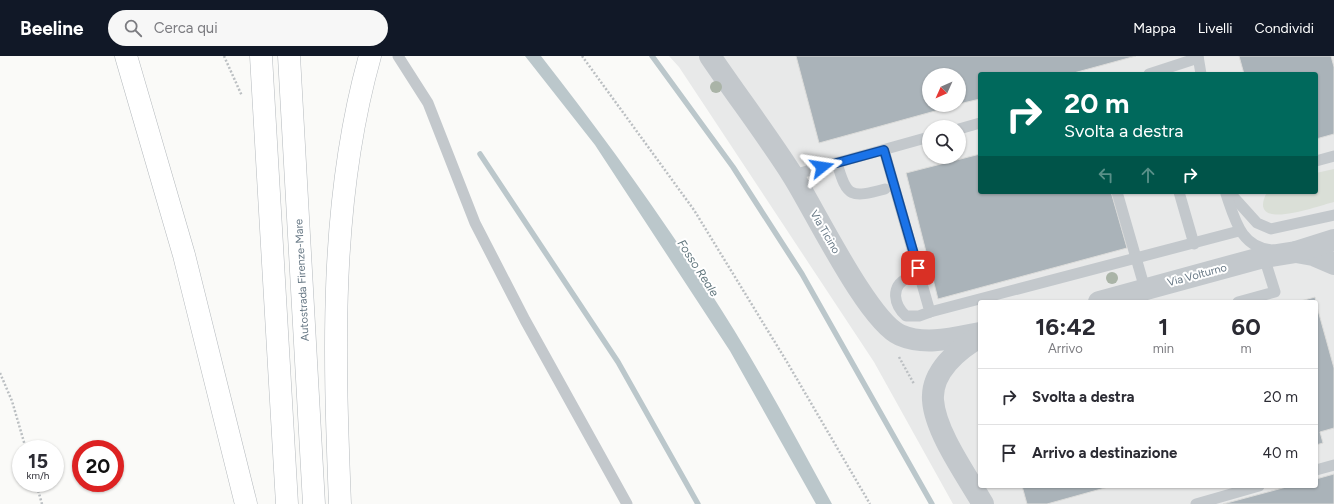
<!DOCTYPE html>
<html lang="it">
<head>
<meta charset="utf-8">
<style>
  body { margin:0; font-family:Figtree,sans-serif; background:#f7f7f7; color:#2b2b33; height:100vh; display:flex; flex-direction:column; font-size:15px; white-space:nowrap }
  * { box-sizing:border-box; margin:0 }
  p { font-size:13px; color:#7c7c81 }
  .icon { flex:none; width:22px; height:22px; fill:none; stroke:currentColor; stroke-width:2; stroke-linecap:round; stroke-linejoin:round }
  .map { position:relative; flex:1; overflow:hidden }
  .side { position:absolute; left:978px; top:244px; width:340px; height:188px; display:flex; flex-direction:column; background:#fff; border-radius:4px; box-shadow:0 1px 3px #0004 }
  .side>* { flex:none }
  .banner { position:absolute; left:978px; top:16px; width:340px; height:122px; border-radius:4px; box-shadow:0 1px 3px #0004; background:#00695c; color:#fff; overflow:hidden }
  .needle { width:26px; rotate:225deg }
  .tools { position:absolute; left:922px; top:12px; display:grid; gap:8px }
  .tools a { display:grid; place-items:center; width:44px; height:44px; border-radius:50%; background:#fff; box-shadow:0 1px 3px #0004; font-size:20px }
  .speed { position:absolute; left:12px; top:384px; display:flex; gap:8px; font-size:20px; font-weight:700; text-align:center }
  .speed>* { display:grid; place-content:center; width:52px; height:52px; border-radius:50%; background:#fff; box-shadow:0 1px 3px #0004; line-height:1 }
  .speed small { font-size:10px; font-weight:400 }
  .speed .limit { border:6px solid #d22; background:#fff; color:#111 }
  .pin { position:absolute; display:grid; place-items:center; width:34px; height:34px; color:#fff; margin:-17px; border-radius:8px; box-shadow:0 2px 6px #0006 }
  .me { position:absolute; width:44px; margin:-22px; rotate:75deg; stroke-linejoin:round; filter:drop-shadow(0 0 3px #0008) }
  .turn { display:flex; align-items:center; gap:14px; height:84px; padding:0 20px; font-size:18px }
  .turn .icon { width:52px; height:52px; stroke-width:2.5 }
  .turn b { display:block; font-size:28px; line-height:34px }
  .lanes { display:flex; align-items:center; height:38px; padding:0 20px; background:#0003; justify-content:center; gap:20px; direction:ltr }
  .lanes .off { opacity:.35 }
  .eta { display:flex; justify-content:space-evenly; align-items:center; height:68px; text-align:center }
  .eta b { font-size:24px; font-weight:700; line-height:28px }
  ul { padding:0; list-style:none }
  li { display:flex; align-items:center; gap:12px; height:56px; padding:0 20px; border-top:1px solid #e1e1e2 }
  li div { flex:1 }
  li b { display:block; font-size:15px }
  li em { font-style:normal }
  header { display:flex; align-items:center; gap:24px; box-sizing:border-box; height:56px; padding:0 20px; background:#111827; color:#fff }
  header strong { font-size:19px }
  nav { display:flex; gap:22px; margin-inline-start:auto; font-size:14px }
  .search { width:280px; height:36px; background:#f7f7f7; display:flex; align-items:center; gap:10px; box-sizing:border-box; padding:0 14px; border-radius:22px; color:#7c7c81; font-size:15px }
  .map>svg:first-child { display:block }
  .built { fill:#e8e9e9; fill-rule:evenodd }
  .green { fill:#dadfd7 }
  .water { fill:#bbc7cb }
  .lines { fill:none; stroke-linecap:round; stroke-linejoin:round }
  .stream { stroke:#bbc7cb; stroke-width:5.5 }
  .building { fill:#aab3b9; stroke:#dcdcda }
  .motorway-casing { stroke:#b4b9bd; stroke-width:23 }
  .path { stroke:#bbbfc2; stroke-width:2.5; stroke-dasharray:2 2; stroke-linecap:butt }
  .service { stroke:#c3c8cc; stroke-width:11 }
  .minor { stroke:#c3c8cc; stroke-width:22 }
  .motorway { stroke:#fff; stroke-width:22 }
  .tree { fill:#aab4a7 }
  .route-casing { stroke:#114b97; stroke-width:10 }
  .route { stroke:#1a73e8; stroke-width:7 }
  .labels { text-anchor:middle; dominant-baseline:central; stroke-width:4; stroke-linejoin:round; paint-order:stroke }
  .street-label { font-size:11px; fill:#657683; stroke:#fff }
  .water-label { font-size:12px; font-style:italic; fill:#60757c; stroke:#fff }
</style>
</head>
<body>
<header>
<strong>Beeline</strong>
<div class="search"><svg class="icon" aria-label="search" viewBox="0 0 24 24"><circle cx="10" cy="10" r="6"/><path d="M15 15l6 6"/></svg>Cerca qui</div>
<nav><a>Mappa</a><a>Livelli</a><a>Condividi</a></nav>
</header>
<div class="map">
<svg width="1334" height="448" viewBox="0 0 1334 448">
  <rect width="100%" height="100%" fill="#fafaf8"/>
  <path class="built" d="M669,0H1334V448H953L874,306L679,11ZM980,18H1316V136H980ZM929,19H959V49H929ZM929,71H959V101H929ZM980,246H1316V430H980Z"/>
  <path class="green" d="M1334,113V146C1320,149 1245,178 1267,136H1316V117Z"/>
  <path class="water" d="M525,0H541C610,88 675,179 734,274C769,331 800,390 832,448H816L730,295L595,89Z"/>
  <g class="lines">
    <g class="stream">
      <polyline points="652,0 733,111 802,218 932,448"/>
      <polyline points="480,98 618,306 698,448"/>
    </g>
  </g>
  <g class="building">
    <polygon points="796,0 1136,0 1070,18 980,18 980,43 959,48 959,19 929,19 929,49 957,49 819,87"/>
    <polygon points="1239,0 1331,0 1334,11 1334,78 1316,83 1316,18 1244,18"/>
    <polygon points="980,98 980,136 1111,136 1127,192 938,243 906,117"/>
    <polygon points="1315,241 1316,246 1297,246"/>
    <polygon points="1316,247 1334,312 1334,372 1320,376 1323,387 1316,389"/>
    <polygon points="1334,418 1334,448 1223,448 1290,430 1316,430 1316,423"/>
    <polygon points="1022,430 1112,430 1047,448 1027,448"/>
  </g>
  <g class="lines">
    <g class="motorway-casing">
      <g id="motorway">
        <polyline points="126,0 184,199 246,448"/>
        <polyline points="261,0 287,448"/>
        <polyline points="289,0 314,448"/>
        <path d="M340,448C334,298 329,146 370,0"/>
      </g>
    </g>
    <g class="path">
      <polyline points="224,0 242,40"/>
      <polyline points="582,0 694,154 787,306 870,448"/>
      <polyline points="899,301 914,328"/>
      <polyline points="0,317 12,345 26,393"/>
      <polyline points="36,427 42,448"/>
    </g>
    <g class="service">
      <polyline points="398,0 428,47 475,167 525,264 627,448"/>
      <polyline points="1198,0 1201,18"/>
      <polyline points="1149,18 1198,2"/>
      <polyline points="959,73 980,67"/>
      <path d="M884,94L930,256L919,260H906C894,249 890,231 907,222"/>
      <polyline points="1316,105 1334,100"/>
      <path d="M837,107C847,142 851,142 885,133"/>
      <polyline points="793,119 929,81"/>
      <polyline points="1117,136 1145,233"/>
      <polyline points="1179,136 1194,188"/>
      <polyline points="1229,136 1257,167 1271,173 1334,159"/>
      <path d="M1226,138C1235,164 1241,192 1273,194"/>
      <polyline points="1238,246 1275,236 1264,201"/>
      <polyline points="930,256 1239,175"/>
      <polyline points="1316,414 1334,409"/>
      <polyline points="1196,448 1259,430"/>
    </g>
    <g class="minor">
      <path d="M710,0C737,40 767,79 793,120C814,153 868,265 900,279C925,290 954,282 980,277"/>
      <polyline points="1296,196 1313,199 1334,208"/>
      <polyline points="1099,246 1264,201 1296,196 1334,184"/>
      <path d="M980,281C958,293 931,316 933,344C935,376 967,420 983,448"/>
    </g>
    <use href="#motorway" class="motorway"/>
  </g>
  <g class="tree">
    <circle cx="716" cy="31" r="6"/>
    <circle cx="1112" cy="222" r="6"/>
  </g>
  <g class="lines">
    <g class="route-casing">
      <polyline id="route" points="822,111 884,94 918,212"/>
    </g>
    <use href="#route" class="route"/>
  </g>
  <g class="labels">
    <g class="street-label">
      <text transform="translate(825 176) rotate(60)">Via Ticino</text>
      <text transform="translate(1197 219) rotate(-15)">Via Volturno</text>
      <text transform="translate(302 224) rotate(-93)">Autostrada Firenze-Mare</text>
    </g>
    <g class="water-label">
      <text transform="translate(698 212) rotate(57)">Fosso Reale</text>
    </g>
  </g>
</svg>
<div class="tools">
<a><svg class="needle" viewBox="-14 -14 28 28"><path d="M0-13l5 13h-10z" fill="#e53935"/><path d="M0 13l5-13h-10z" fill="#7c7c81"/></svg></a>
<a><svg class="icon" aria-label="search" viewBox="0 0 24 24"><circle cx="10" cy="10" r="6"/><path d="M15 15l6 6"/></svg></a>
</div>
<div class="speed"><div>15<small>km/h</small></div><div class="limit">20</div></div>
<div class="pin" style="left:918px;top:212px;background:#d93025"><svg class="icon" aria-label="arrive" viewBox="0 0 24 24"><path d="M6 21V4h12l-3 4 3 4H6"/></svg></div>
<svg class="me" style="left:822px;top:111px" viewBox="-20 -20 40 40"><path d="M0-17L14 15 0 8-14 15z" fill="#1a73e8" stroke="#fff" stroke-width="4"/></svg>
<div class="banner">
<div class="turn"><svg class="icon" aria-label="right" viewBox="0 0 24 24"><path d="M7 20v-9h11M14 6l5 5-5 5"/></svg><div><b>20 m</b>Svolta a destra</div></div>
<div class="lanes"><svg class="icon off" aria-label="left" viewBox="0 0 24 24"><path d="M17 20v-9H6M10 6l-5 5 5 5"/></svg><svg class="icon off" aria-label="ahead" viewBox="0 0 24 24"><path d="M12 20V5M6 11l6-6 6 6"/></svg><svg class="icon" aria-label="right" viewBox="0 0 24 24"><path d="M7 20v-9h11M14 6l5 5-5 5"/></svg></div>
</div>
<section class="side">
<div class="eta">
<div><b>16:42</b><p>Arrivo</p></div>
<div><b>1</b><p>min</p></div>
<div><b>60</b><p>m</p></div>
</div>
<ul>
<li><svg class="icon" aria-label="right" viewBox="0 0 24 24"><path d="M7 20v-9h11M14 6l5 5-5 5"/></svg><div><b>Svolta a destra</b></div><em>20 m</em></li>
<li><svg class="icon" aria-label="arrive" viewBox="0 0 24 24"><path d="M6 21V4h12l-3 4 3 4H6"/></svg><div><b>Arrivo a destinazione</b></div><em>40 m</em></li>
</ul>
</section>
</div>
</body>
</html>
